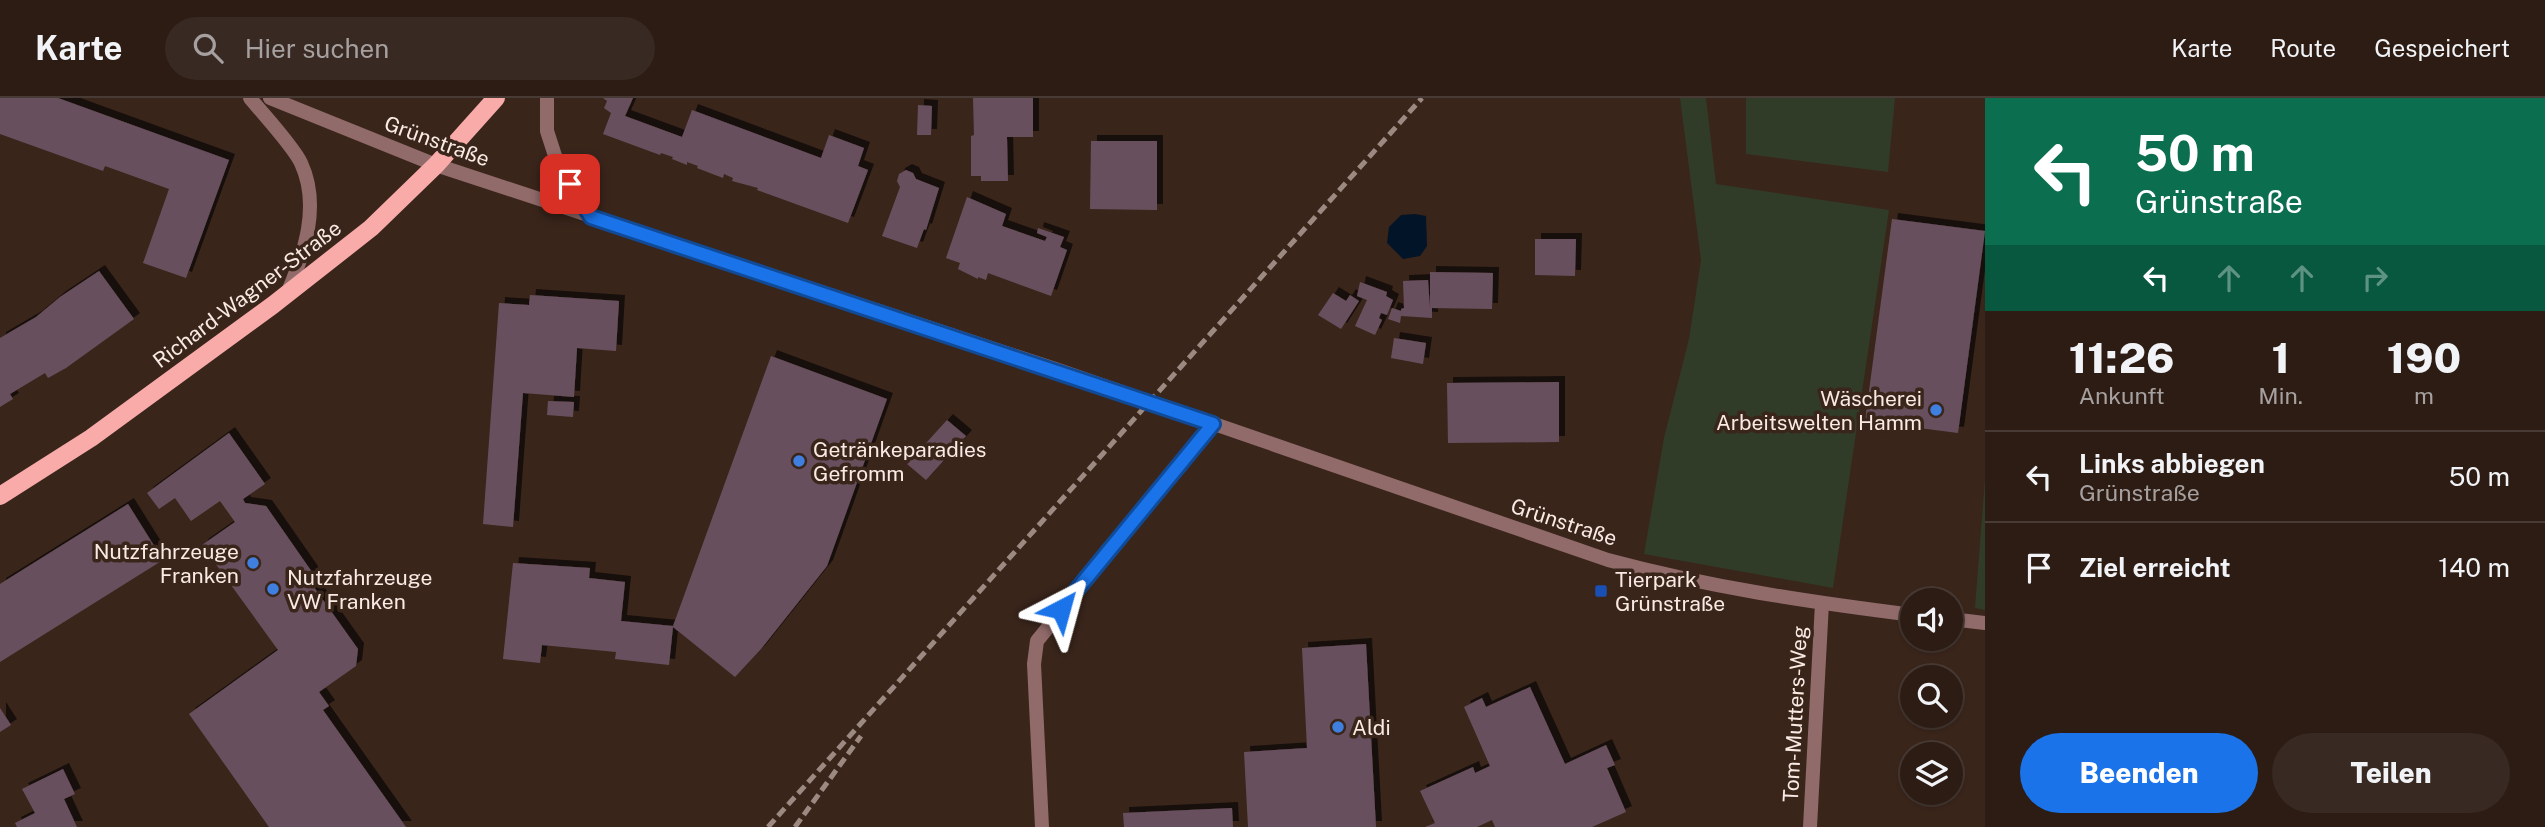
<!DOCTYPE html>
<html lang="de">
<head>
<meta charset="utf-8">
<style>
  body { margin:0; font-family:"Public Sans",sans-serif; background:#382922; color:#f1f3f6; height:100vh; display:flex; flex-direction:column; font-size:26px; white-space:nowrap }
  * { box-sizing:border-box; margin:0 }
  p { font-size:23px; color:#a6a1a0 }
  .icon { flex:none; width:38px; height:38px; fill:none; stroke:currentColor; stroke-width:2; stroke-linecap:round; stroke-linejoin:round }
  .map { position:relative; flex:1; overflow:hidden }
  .side { display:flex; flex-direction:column; background:#2c1c14; width:560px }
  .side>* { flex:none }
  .hud { background:#0b6e4f; color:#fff; overflow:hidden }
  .fabs { position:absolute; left:1900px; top:490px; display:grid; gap:14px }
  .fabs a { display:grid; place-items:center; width:63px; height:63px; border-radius:50%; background:#2c1c14; box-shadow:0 2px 5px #0004,0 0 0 2px #483a34; font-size:35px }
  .pin { position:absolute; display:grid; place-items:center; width:60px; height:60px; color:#fff; margin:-30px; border-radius:14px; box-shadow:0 4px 10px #0006 }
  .me { position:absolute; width:77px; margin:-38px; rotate:39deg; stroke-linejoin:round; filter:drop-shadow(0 0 5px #0008) }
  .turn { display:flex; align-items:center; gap:24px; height:147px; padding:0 35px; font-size:32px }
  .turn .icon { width:91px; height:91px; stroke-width:2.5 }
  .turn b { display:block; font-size:49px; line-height:60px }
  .lanes { display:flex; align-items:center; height:66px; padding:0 35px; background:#0003; justify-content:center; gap:35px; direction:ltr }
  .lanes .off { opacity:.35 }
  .eta { display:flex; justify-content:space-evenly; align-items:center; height:119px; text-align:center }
  .eta b { font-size:42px; font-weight:800; line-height:49px }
  .cta { display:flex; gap:14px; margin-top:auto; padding:14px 35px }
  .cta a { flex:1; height:80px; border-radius:42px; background:#1a73e8; color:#fff; font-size:28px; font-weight:800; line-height:80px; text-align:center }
  .cta a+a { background:#382922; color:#f1f3f6 }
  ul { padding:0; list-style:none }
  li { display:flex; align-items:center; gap:21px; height:91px; padding:0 35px; border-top:2px solid #483a34 }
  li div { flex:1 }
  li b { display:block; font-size:26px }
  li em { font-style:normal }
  header { display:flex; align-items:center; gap:42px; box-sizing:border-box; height:98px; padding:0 35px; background:#2c1c14; border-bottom:2px solid #483a34 }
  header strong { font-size:33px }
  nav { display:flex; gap:38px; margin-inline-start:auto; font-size:24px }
  .search { width:490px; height:63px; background:#382922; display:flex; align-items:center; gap:18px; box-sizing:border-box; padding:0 24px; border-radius:38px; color:#a6a1a0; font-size:26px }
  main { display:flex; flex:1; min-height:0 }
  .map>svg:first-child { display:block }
  .green { fill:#313c28 }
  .water { fill:#021427 }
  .building { fill:#68505d; filter:url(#shadow) }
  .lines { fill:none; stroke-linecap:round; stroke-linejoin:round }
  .minor { stroke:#916b6a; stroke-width:14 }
  .primary { stroke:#f8aba9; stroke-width:18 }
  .rail { stroke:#9c8a82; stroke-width:5; stroke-dasharray:10 5; stroke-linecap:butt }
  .route-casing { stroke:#114b97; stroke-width:18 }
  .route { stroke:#1a73e8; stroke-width:12 }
  .shop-dot { fill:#3f7fe0; stroke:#3a251b; stroke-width:2.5 }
  .transit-dot { fill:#1a4fb4; stroke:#3a251b; stroke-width:2.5 }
  .labels { text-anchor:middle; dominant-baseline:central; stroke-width:7; stroke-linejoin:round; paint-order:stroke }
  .street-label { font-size:21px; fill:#f9eae3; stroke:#3a251b }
  .poi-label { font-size:21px; fill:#f9eae3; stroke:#3a251b; text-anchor:start }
</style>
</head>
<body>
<header>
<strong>Karte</strong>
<div class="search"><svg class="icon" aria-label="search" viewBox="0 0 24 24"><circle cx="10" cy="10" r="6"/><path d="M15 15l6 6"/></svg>Hier suchen</div>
<nav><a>Karte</a><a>Route</a><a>Gespeichert</a></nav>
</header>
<main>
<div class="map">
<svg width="1985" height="729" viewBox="0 0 1985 729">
  <defs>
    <filter id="shadow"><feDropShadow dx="6" dy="-6" stdDeviation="0" flood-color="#0009"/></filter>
  </defs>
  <rect width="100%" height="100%" fill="#3a251b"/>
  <g class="green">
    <polygon points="1680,0 1706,0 1716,86 1889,112 1833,490 1644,456 1664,340 1689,241 1701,162"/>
    <polygon points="1746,0 1895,0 1888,74 1746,56"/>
    <polygon points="1985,381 1985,512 1975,510"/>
  </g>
  <polygon class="water" points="1415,116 1426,118 1427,148 1420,158 1403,161 1387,145 1389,129 1401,117"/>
  <g class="building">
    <polygon points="0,0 58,0 229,62 186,180 143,165 169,91 105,68 103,73 0,36"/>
    <polygon points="603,0 633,0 625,18 682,39 692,12 821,60 829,37 864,50 858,68 868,72 848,125 757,92 758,90 732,83 733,80 724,76 723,80 697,70 698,68 687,64 687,67 672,61 673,59 661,55 660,57 603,36 611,15 604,10 607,3"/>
    <polygon points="973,0 1033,0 1033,39 1007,39 1008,83 981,83 981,78 971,78 971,38 974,37"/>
    <polygon points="918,7 932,8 931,37 917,37"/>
    <polygon points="1091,43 1157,43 1157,112 1090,111"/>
    <polygon points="906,72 913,75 916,81 939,90 926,132 924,131 917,150 882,138 900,89 897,83 899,76"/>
    <polygon points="967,99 1006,116 1002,128 1045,143 1047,139 1037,135 1038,130 1064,139 1060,149 1067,152 1051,198 988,175 986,182 978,179 978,181 958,171 960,165 946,160"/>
    <polygon points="1892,121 1985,133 1958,335 1865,323"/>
    <polygon points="1535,141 1576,141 1575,178 1535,177"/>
    <polygon points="99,173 134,221 66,270 48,280 45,275 10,296 13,301 0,309 0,240 36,219 60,199"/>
    <polygon points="1430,174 1493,175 1492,211 1432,210 1432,220 1401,218 1400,225 1388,221 1392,210 1401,213 1401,211 1404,210 1403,183 1428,182 1430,210"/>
    <polygon points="1360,184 1387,194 1386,198 1393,202 1387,217 1381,215 1379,220 1382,222 1375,237 1355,228 1367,202 1357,198"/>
    <polygon points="1333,195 1346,203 1350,197 1359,203 1341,231 1318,217"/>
    <polygon points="530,197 619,203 616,253 577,250 574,299 523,295 513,429 483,426 499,205 529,207"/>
    <polygon points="1394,240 1426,245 1423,266 1391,260"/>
    <polygon points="771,258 887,301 827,468 761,551 735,579 673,529 669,567 615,561 616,554 542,547 540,565 503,561 513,465 590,470 589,480 625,484 621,523 673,528"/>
    <polygon points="1559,284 1559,344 1448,345 1447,285"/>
    <polygon points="548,303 574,304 573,319 547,317"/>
    <polygon points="947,322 966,338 926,382 907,366"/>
    <polygon points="229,335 265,386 243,401 245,405 266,408 312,474 311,485 358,551 356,568 319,594 329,608 323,612 406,729 269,729 189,616 278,552 202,447 235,424 220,403 191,423 175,400 159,411 147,395"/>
    <polygon points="128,406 163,462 0,564 0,486"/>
    <polygon points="1366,546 1376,729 1248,729 1244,654 1307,650 1302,550"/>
    <polygon points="1530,589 1565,666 1606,647 1615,667 1607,670 1626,714 1592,729 1495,729 1492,722 1477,729 1425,729 1435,725 1420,693 1473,669 1475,675 1490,668 1464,609 1482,600 1486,609"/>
    <polygon points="0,610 11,627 0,634"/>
    <polygon points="63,671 75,696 64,701 77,729 17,729 15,725 35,715 22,691"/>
    <polygon points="1232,710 1233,729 1124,729 1123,715"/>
  </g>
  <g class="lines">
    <g class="minor">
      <path d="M250,0C263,16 293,48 301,65C321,108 304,156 287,196"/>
      <path d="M270,0L436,67L1058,272L1608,462C1708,489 1809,504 1913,517"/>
      <polyline points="547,0 547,33 559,70 591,119"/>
      <polyline points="1951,521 1985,525"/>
      <polyline points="1042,729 1034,566 1037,543 1213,326"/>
      <polyline points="1810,729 1822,505"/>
    </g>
    <polyline class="primary" points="0,398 91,340 273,207 371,130 436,67 496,0"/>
    <g class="rail">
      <polyline points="768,729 1422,0"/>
      <polyline points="795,729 861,638"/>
    </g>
  </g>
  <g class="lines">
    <g class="route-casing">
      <polyline id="route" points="570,86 591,119 1213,326 1061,511"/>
    </g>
    <use href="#route" class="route"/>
  </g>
  <g class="shop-dot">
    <circle cx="1936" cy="312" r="7"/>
    <circle cx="799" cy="363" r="7"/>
    <circle cx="253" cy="465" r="7"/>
    <circle cx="273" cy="491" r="7"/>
    <circle cx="1338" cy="629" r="7"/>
  </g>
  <rect class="transit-dot" x="1594" y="486" width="14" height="14" rx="3.5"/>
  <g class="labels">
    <g class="street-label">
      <text transform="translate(437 43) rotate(20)">Grünstraße</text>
      <text transform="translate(247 196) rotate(-37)">Richard-Wagner-Straße</text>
      <text transform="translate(1564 424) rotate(18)">Grünstraße</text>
      <text transform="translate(1795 616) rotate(-87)">Tom-Mutters-Weg</text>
    </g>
    <g class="poi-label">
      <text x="1922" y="300" text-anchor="end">Wäscherei<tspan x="1922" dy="24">Arbeitswelten Hamm</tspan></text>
      <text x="813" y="351">Getränkeparadies<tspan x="813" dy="24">Gefromm</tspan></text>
      <text x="239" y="453" text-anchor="end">Nutzfahrzeuge<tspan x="239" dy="24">Franken</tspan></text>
      <text x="287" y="479">Nutzfahrzeuge<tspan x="287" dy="24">VW Franken</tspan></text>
      <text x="1615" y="481">Tierpark<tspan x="1615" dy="24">Grünstraße</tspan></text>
      <text x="1352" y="629">Aldi</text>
    </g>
  </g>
</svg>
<div class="fabs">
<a><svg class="icon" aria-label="sound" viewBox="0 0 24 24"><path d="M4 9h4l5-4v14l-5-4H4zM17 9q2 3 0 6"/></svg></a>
<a><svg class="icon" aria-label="search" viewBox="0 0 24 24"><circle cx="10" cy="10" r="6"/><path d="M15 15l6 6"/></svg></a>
<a><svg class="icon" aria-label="layers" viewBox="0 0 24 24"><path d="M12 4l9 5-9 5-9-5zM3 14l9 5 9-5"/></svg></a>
</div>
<div class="pin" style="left:570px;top:86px;background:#d93025"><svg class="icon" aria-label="arrive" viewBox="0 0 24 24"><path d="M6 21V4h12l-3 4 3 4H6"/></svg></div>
<svg class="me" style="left:1061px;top:511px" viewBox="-20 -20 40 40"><path d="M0-17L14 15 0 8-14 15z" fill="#1a73e8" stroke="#fff" stroke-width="4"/></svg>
</div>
<section class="side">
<div class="hud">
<div class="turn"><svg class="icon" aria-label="left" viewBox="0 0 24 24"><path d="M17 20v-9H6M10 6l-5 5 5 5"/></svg><div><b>50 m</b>Grünstraße</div></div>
<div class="lanes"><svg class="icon" aria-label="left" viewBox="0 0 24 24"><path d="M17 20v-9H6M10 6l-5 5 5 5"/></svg><svg class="icon off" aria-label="ahead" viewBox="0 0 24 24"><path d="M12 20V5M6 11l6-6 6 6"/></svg><svg class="icon off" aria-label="ahead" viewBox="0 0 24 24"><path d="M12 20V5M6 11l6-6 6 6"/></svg><svg class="icon off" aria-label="right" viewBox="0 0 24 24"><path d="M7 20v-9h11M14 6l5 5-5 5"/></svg></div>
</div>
<div class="eta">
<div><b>11:26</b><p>Ankunft</p></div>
<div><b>1</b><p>Min.</p></div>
<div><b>190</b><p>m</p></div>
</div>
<ul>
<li><svg class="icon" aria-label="left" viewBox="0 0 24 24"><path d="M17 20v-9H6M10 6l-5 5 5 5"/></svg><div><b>Links abbiegen</b><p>Grünstraße</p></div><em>50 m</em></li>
<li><svg class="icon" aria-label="arrive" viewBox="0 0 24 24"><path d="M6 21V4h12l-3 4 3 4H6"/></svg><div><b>Ziel erreicht</b></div><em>140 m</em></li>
</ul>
<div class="cta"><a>Beenden</a><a>Teilen</a></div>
</section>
</main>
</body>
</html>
